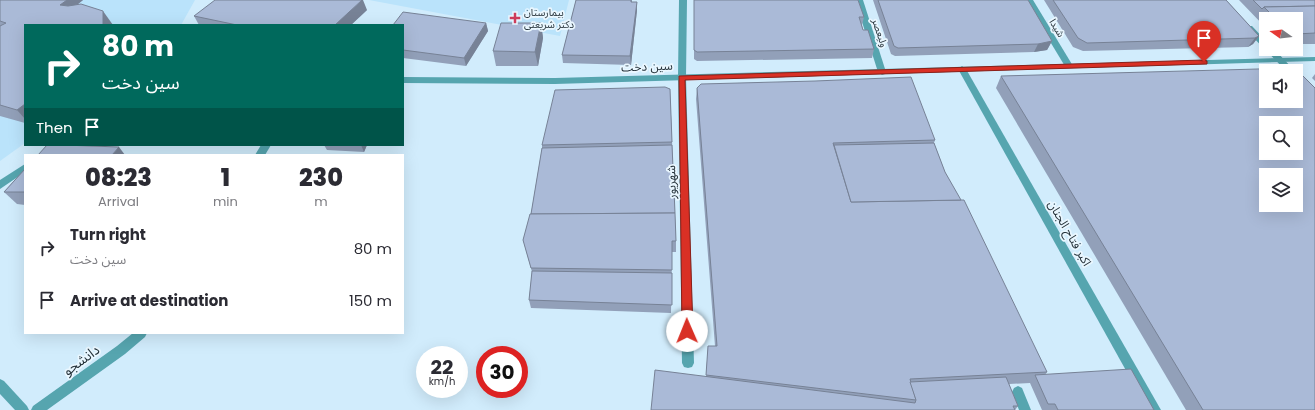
<!DOCTYPE html>
<html lang="en">
<head>
<meta charset="utf-8">
<style>
  body { margin:0; font-family:Poppins,"Noto Sans Arabic",sans-serif; background:#f2f2f3; color:#2b2b33; height:100vh; display:flex; flex-direction:column; font-size:15px; white-space:nowrap }
  * { box-sizing:border-box; margin:0 }
  p { font-size:13px; color:#7c7c81 }
  .icon { flex:none; width:22px; height:22px; fill:none; stroke:currentColor; stroke-width:2; stroke-linecap:round; stroke-linejoin:round }
  .map { position:relative; flex:1; overflow:hidden }
  .drawer { position:absolute; left:24px; top:154px; width:380px; height:180px; display:flex; flex-direction:column; background:#fff; border-radius:0px; box-shadow:0 4px 16px #0002 }
  .drawer>* { flex:none }
  .guide { position:absolute; left:24px; top:24px; width:380px; height:122px; border-radius:0px; box-shadow:0 4px 16px #0002; background:#00695c; color:#fff; overflow:hidden }
  .needle { width:26px; rotate:284deg }
  .controls { position:absolute; left:1259px; top:12px; display:grid; gap:8px }
  .controls a { display:grid; place-items:center; width:44px; height:44px; border-radius:0px; background:#fff; box-shadow:0 4px 16px #0002; font-size:20px }
  .speed { position:absolute; left:416px; top:346px; display:flex; gap:8px; font-size:20px; font-weight:700; text-align:center }
  .speed>* { display:grid; place-content:center; width:52px; height:52px; border-radius:50%; background:#fff; box-shadow:0 4px 16px #0002; line-height:1 }
  .speed small { font-size:10px; font-weight:400 }
  .speed .limit { border:6px solid #d22; background:#fff; color:#111 }
  .pin { position:absolute; display:grid; place-items:center; width:34px; height:34px; color:#fff; margin:-41px -17px; border-radius:50% 50% 50% 0; rotate:-45deg; box-shadow:0 0 4px #0007 }
  .pin .icon { rotate:45deg }
  .me { position:absolute; width:44px; margin:-22px; rotate:359deg; stroke-linejoin:round; filter:drop-shadow(0 0 3px #0008) }
  .turn { display:flex; align-items:center; gap:14px; height:84px; padding:0 12px; font-size:18px }
  .turn .icon { width:52px; height:52px; stroke-width:2.5 }
  .turn b { display:block; font-size:28px; line-height:34px }
  .then { display:flex; align-items:center; height:38px; padding:0 12px; background:#0003; gap:8px; font-size:15px }
  .eta { display:flex; justify-content:space-evenly; align-items:center; height:68px; text-align:center }
  .eta b { font-size:24px; font-weight:800; line-height:28px }
  ul { padding:0; list-style:none }
  li { display:flex; align-items:center; gap:12px; height:52px; padding:0 12px }
  li div { flex:1 }
  li b { display:block; font-size:15px }
  li em { font-style:normal }
  .map>svg:first-child { display:block }
  .built { fill:#bae3fb }
  .lines { fill:none; stroke-linecap:round; stroke-linejoin:round }
  .service { fill:#56a5af; fill-rule:evenodd }
  .minor { fill:#56a5af; fill-rule:evenodd }
  .tertiary { fill:#56a5af; fill-rule:evenodd }
  .wall { fill:#92a0b9 }
  .shaded-wall { fill:#778296 }
  .building { fill:#aabad7; stroke:#778296; fill-rule:evenodd }
  .route { fill:#d93025; stroke:#8d1f18 }
  .poi-dot { fill:#cc3c5b; stroke:#eaf7ff; stroke-width:1.5 }
  .labels { text-anchor:middle; dominant-baseline:central; stroke-width:3.5; stroke-linejoin:round; paint-order:stroke }
  .far-poi-label { font-size:10px; fill:#25323a; stroke:#eaf7ff; text-anchor:start }
  .far-street-label { font-size:10px; fill:#25323a; stroke:#eaf7ff }
  .street-label { font-size:12px; fill:#25323a; stroke:#eaf7ff }
  .near-street-label { font-size:14px; fill:#25323a; stroke:#eaf7ff }
</style>
</head>
<body>
<div class="map">
<svg width="1315" height="410" viewBox="0 0 1315 410">
  <rect width="100%" height="100%" fill="#d1ecfc"/>
  <g class="built">
    <polygon points="0,0 195,0 181,25 25,25 25,143 0,161"/>
    <polygon points="369,0 569,0 560,36"/>
  </g>
  <g class="lines">
    <g class="service">
      <polygon points="403,77 555,78 559,81 555,84 403,83"/>
      <polygon points="261,145 271,145 265,155 255,155"/>
      <polygon points="25,164 25,172 0,189 0,180"/>
      <polygon points="133,333 147,333 145,337 125,354 47,410 31,410 33,406 117,346"/>
      <polygon points="0,379 4,381 27,406 29,410 15,410 0,394"/>
    </g>
    <g class="minor">
      <polygon points="679,0 687,0 686,77 694,363 692,367 688,368 684,367 682,363 678,77"/>
      <polygon points="855,0 863,0 886,72 885,74 882,75 878,72"/>
      <polygon points="1025,0 1033,0 1073,66 1072,68 1066,68"/>
      <polygon points="1246,26 1252,26 1266,41 1266,49 1274,49 1295,71 1286,71 1246,30"/>
      <polygon points="962,66 966,69 1161,410 1148,410 958,69"/>
      <polygon points="1018,386 1022,388 1031,410 1019,410 1012,392 1014,388"/>
    </g>
    <polygon class="tertiary" points="1315,57 1315,61 555,84 551,81 555,78"/>
  </g>
  <g class="wall">
    <polygon points="0,0 83,0 78,4 78,5 25,25 25,123 0,116"/>
    <polygon points="576,0 632,0 632,2 637,2 637,10 631,65 563,63 562,55"/>
    <polygon points="694,0 858,0 864,17 862,25 863,30 874,49 872,58 697,61 694,59"/>
    <polygon points="873,0 1028,0 1052,41 1047,50 1034,52 895,56 891,54"/>
    <polygon points="1044,0 1226,0 1259,36 1253,44 1248,47 1083,51 1073,47"/>
    <polygon points="1239,0 1315,0 1315,44 1296,44 1296,19 1266,19 1266,28"/>
    <polygon points="367,10 351,25 199,25 194,16"/>
    <polygon points="486,23 488,31 466,66 403,58 403,25"/>
    <polygon points="541,23 543,38 538,66 496,66 493,51"/>
    <polygon points="1315,74 1315,81 1312,78"/>
    <polygon points="1001,76 1315,410 1186,410 996,88"/>
    <polygon points="697,88 935,140 934,143 945,172 1047,372 1045,375 1154,410 1042,410 1030,383 1009,384 1018,406 1015,410 651,410 706,377 708,346 715,346 696,99"/>
    <polygon points="670,89 676,241 676,252 672,252 671,313 531,308 529,300 532,272 523,240 531,214 542,148 542,145"/>
    <polygon points="324,145 367,145 364,152 327,150"/>
    <polygon points="25,169 25,205 17,204 4,192"/>
  </g>
  <g class="shaded-wall">
    <polygon points="65,0 83,0 78,4 82,10 60,5"/>
    <polygon points="362,0 363,0 367,10 351,25 335,25"/>
    <polygon points="637,2 637,10 631,65 630,56"/>
    <polygon points="103,11 113,25 103,25"/>
    <polygon points="486,23 488,31 466,66 464,58"/>
    <polygon points="541,23 543,38 538,66 535,52"/>
    <polygon points="1259,36 1253,44 1248,47 1255,38"/>
    <polygon points="1052,41 1047,50 1034,52 1038,44"/>
    <polygon points="25,104 25,119 17,110"/>
    <polygon points="361,145 367,145 364,152"/>
    <polygon points="119,147 125,155 112,155"/>
  </g>
  <g class="building">
    <polygon points="0,0 67,0 60,5 68,6 81,4 103,11 103,25 25,25 25,104 17,110 0,105 0,26 6,23 0,21"/>
    <polygon points="215,0 362,0 335,25 237,25 194,16"/>
    <polygon points="576,0 631,0 631,2 637,2 630,56 562,55"/>
    <polygon points="694,0 858,0 864,17 859,17 863,30 868,30 874,49 697,52 694,50"/>
    <polygon points="878,0 1028,0 1052,41 1038,44 898,48 894,46"/>
    <polygon points="1053,0 1226,0 1259,36 1255,38 1087,43 1078,38"/>
    <polygon points="1253,0 1315,0 1315,6 1264,7 1262,9"/>
    <polygon points="1315,6 1315,33 1296,34 1296,19 1276,19 1264,7"/>
    <polygon points="403,12 486,23 464,58 403,50 403,25 393,25"/>
    <polygon points="501,23 541,23 535,52 493,51"/>
    <path d="M1295,68L1315,88V410H1203L1001,76ZM1266,71H1296V101H1266ZM1266,123H1296V153H1266ZM1266,175H1296V205H1266Z"/>
    <polygon points="911,77 935,140 833,143 851,202 964,200 1047,372 910,379 916,400 706,375 708,346 717,346 697,88 701,84 815,81"/>
    <polygon points="665,87 670,89 672,142 542,145 555,90"/>
    <polygon points="934,143 945,172 961,200 851,202 834,145"/>
    <polygon points="47,145 63,145 119,147 112,155 38,155"/>
    <polygon points="672,145 675,213 531,214 542,148"/>
    <polygon points="25,169 25,192 4,192"/>
    <polygon points="675,213 676,241 672,241 672,270 531,268 523,240 530,214"/>
    <polygon points="532,271 672,273 672,305 529,300"/>
    <polygon points="1131,369 1154,410 1058,410 1055,404 1048,404 1035,375"/>
    <polygon points="655,370 915,403 916,400 910,382 1006,377 1018,406 1013,406 1015,410 651,410"/>
  </g>
  <polygon class="route" points="1204,60 1207,61 1207,64 685,80 693,331 691,334 687,336 684,334 682,331 679,76"/>
  <path class="poi-dot" d="M513 12h4v4h4v4h-4v4h-4v-4h-4v-4h4z"/>
  <g class="labels">
    <g class="far-poi-label">
      <text x="524" y="12">بیمارستان<tspan x="524" dy="12">دکتر شریعتی</tspan></text>
    </g>
    <g class="far-street-label">
      <text transform="translate(1057 28) rotate(59)">شیدا</text>
      <text transform="translate(880 33) rotate(72)">ولیعصر</text>
    </g>
    <g class="street-label">
      <text transform="translate(647 66) rotate(-2)">سین دخت</text>
      <text transform="translate(671 182) rotate(-91)">شهریور</text>
      <text transform="translate(1070 233) rotate(60)">اکبر فتاح الجنان</text>
    </g>
    <g class="near-street-label">
      <text transform="translate(81 360) rotate(-36)">دانشجو</text>
    </g>
  </g>
</svg>
<div class="controls">
<a><svg class="needle" viewBox="-14 -14 28 28"><path d="M0-13l5 13h-10z" fill="#e53935"/><path d="M0 13l5-13h-10z" fill="#7c7c81"/></svg></a>
<a><svg class="icon" aria-label="sound" viewBox="0 0 24 24"><path d="M4 9h4l5-4v14l-5-4H4zM17 9q2 3 0 6"/></svg></a>
<a><svg class="icon" aria-label="search" viewBox="0 0 24 24"><circle cx="10" cy="10" r="6"/><path d="M15 15l6 6"/></svg></a>
<a><svg class="icon" aria-label="layers" viewBox="0 0 24 24"><path d="M12 4l9 5-9 5-9-5zM3 14l9 5 9-5"/></svg></a>
</div>
<div class="speed"><div>22<small>km/h</small></div><div class="limit">30</div></div>
<div class="pin" style="left:1204px;top:62px;background:#d93025"><svg class="icon" aria-label="arrive" viewBox="0 0 24 24"><path d="M6 21V4h12l-3 4 3 4H6"/></svg></div>
<svg class="me" style="left:687px;top:331px" viewBox="-20 -20 40 40"><circle r="19" fill="#fff"/><path d="M0-13L10 11 0 6-10 11z" fill="#d93025"/></svg>
<div class="guide">
<div class="turn"><svg class="icon" aria-label="right" viewBox="0 0 24 24"><path d="M7 20v-9h11M14 6l5 5-5 5"/></svg><div><b>80 m</b>سین دخت</div></div>
<div class="then">Then<svg class="icon" aria-label="arrive" viewBox="0 0 24 24"><path d="M6 21V4h12l-3 4 3 4H6"/></svg></div>
</div>
<section class="drawer">
<div class="eta">
<div><b>08:23</b><p>Arrival</p></div>
<div><b>1</b><p>min</p></div>
<div><b>230</b><p>m</p></div>
</div>
<ul>
<li><svg class="icon" aria-label="right" viewBox="0 0 24 24"><path d="M7 20v-9h11M14 6l5 5-5 5"/></svg><div><b>Turn right</b><p>سین دخت</p></div><em>80 m</em></li>
<li><svg class="icon" aria-label="arrive" viewBox="0 0 24 24"><path d="M6 21V4h12l-3 4 3 4H6"/></svg><div><b>Arrive at destination</b></div><em>150 m</em></li>
</ul>
</section>
</div>
</body>
</html>
